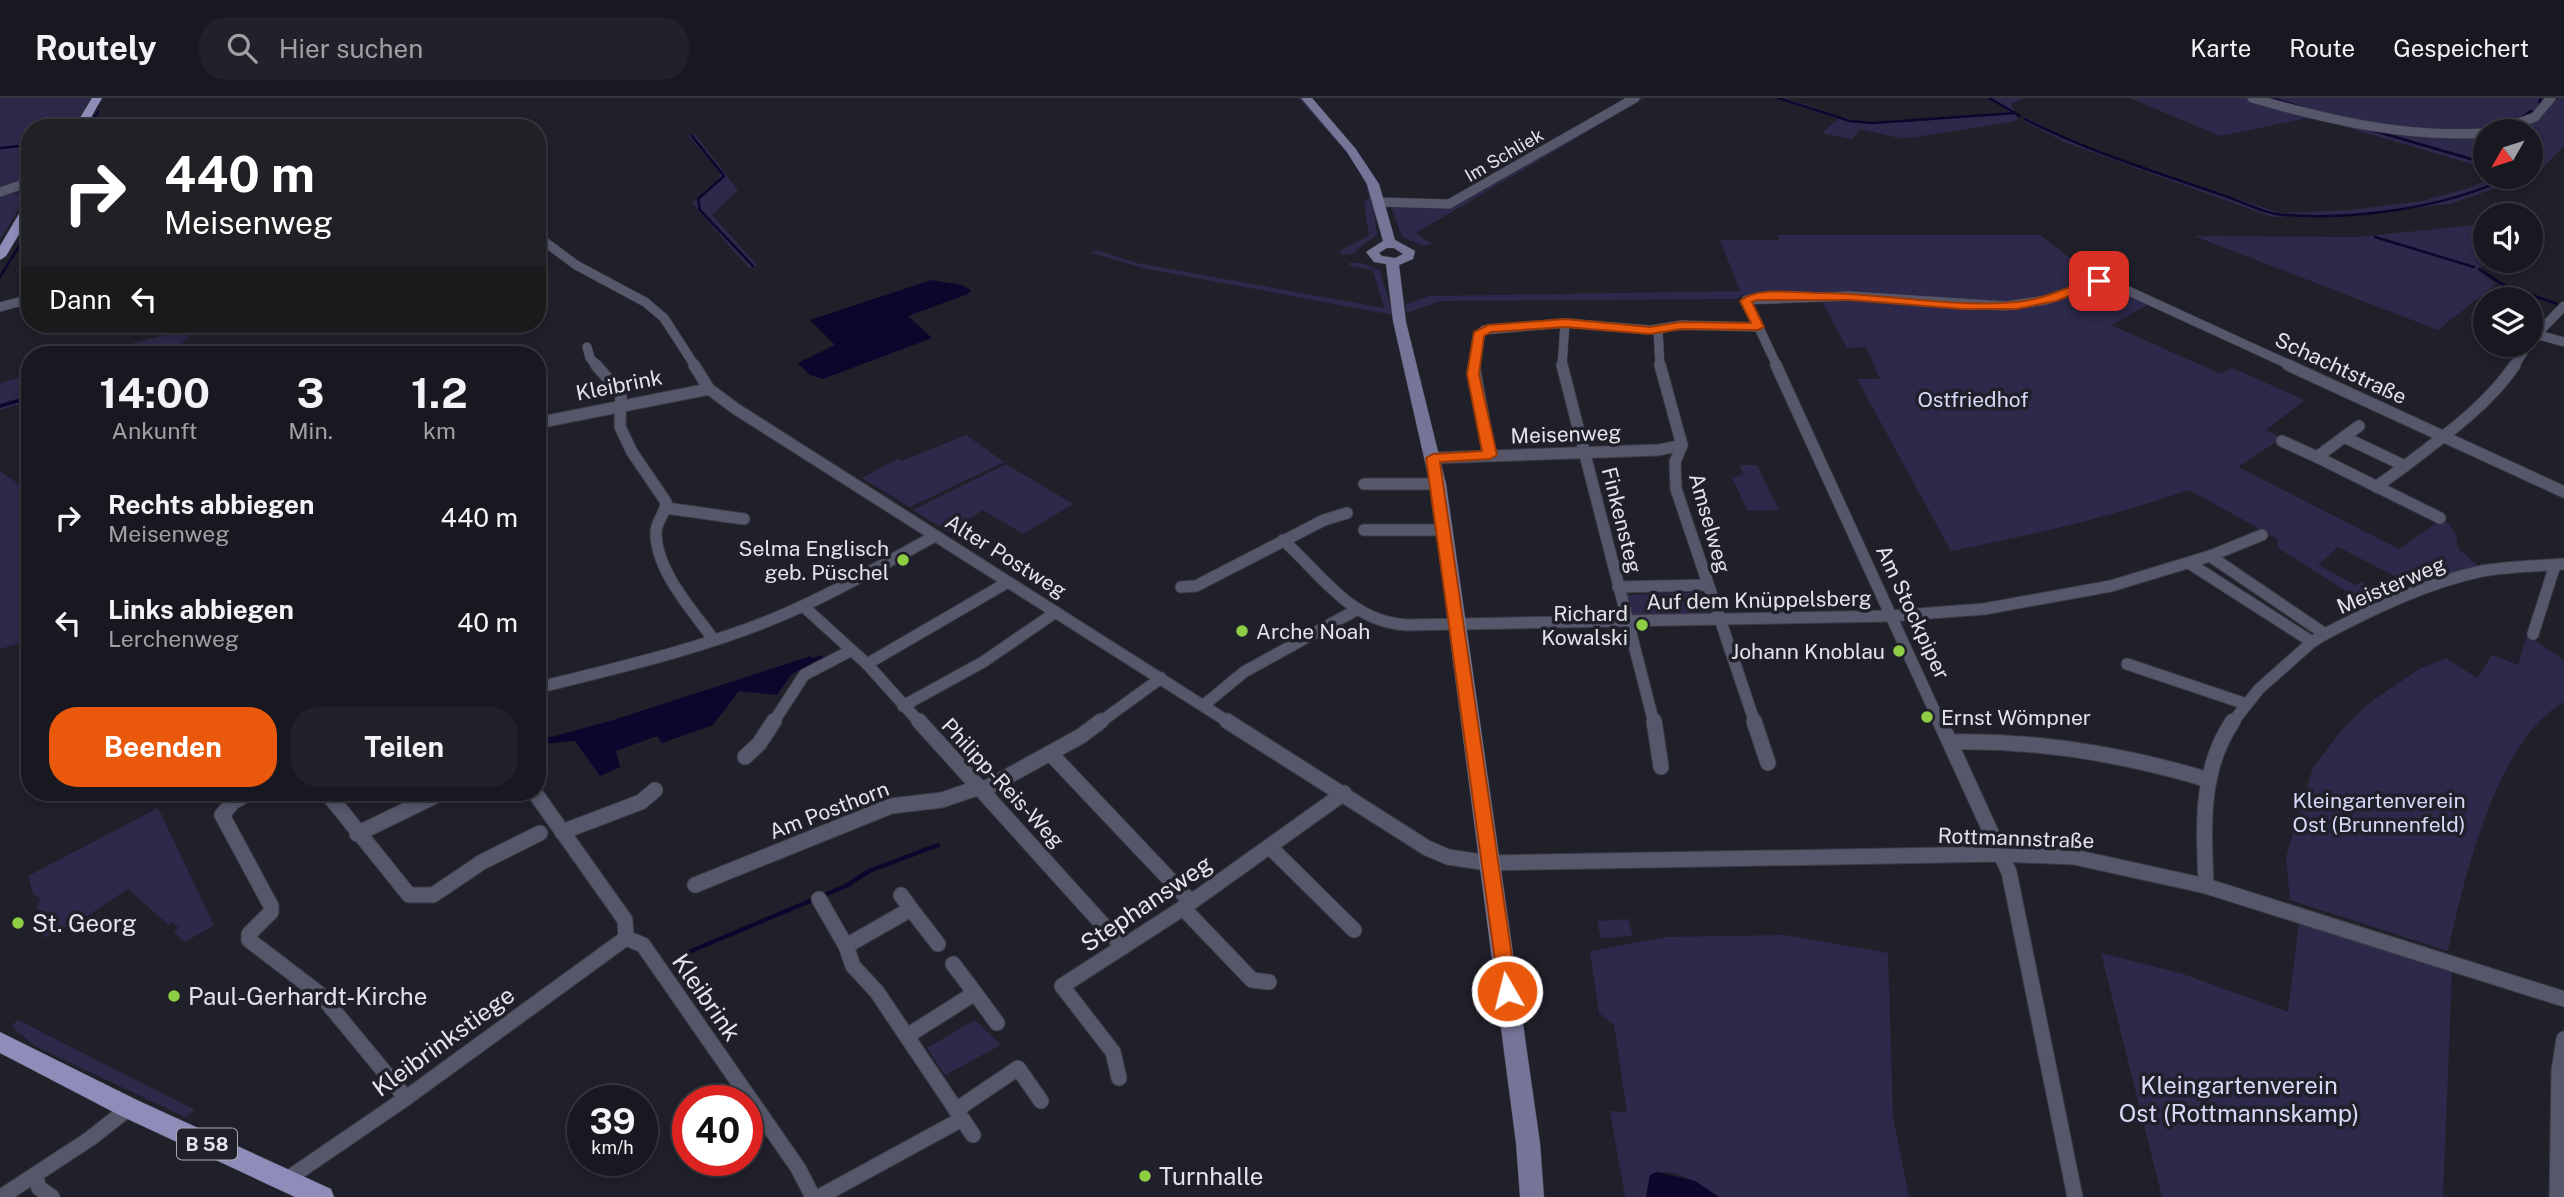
<!DOCTYPE html>
<html lang="de">
<head>
<meta charset="utf-8">
<style>
  body { margin:0; font-family:"Public Sans",sans-serif; background:#212129; color:#f1f3f6; height:100vh; display:flex; flex-direction:column; font-size:26px; white-space:nowrap }
  * { box-sizing:border-box; margin:0 }
  p { font-size:23px; color:#9fa0a5 }
  .icon { flex:none; width:38px; height:38px; fill:none; stroke:currentColor; stroke-width:2; stroke-linecap:round; stroke-linejoin:round }
  .map { position:relative; flex:1; overflow:hidden }
  .sheet { position:absolute; left:21px; top:248px; width:525px; height:455px; display:flex; flex-direction:column; background:#181820; border-radius:28px; box-shadow:0 4px 10px #0003,0 0 0 2px #36373e }
  .sheet>* { flex:none }
  .banner { position:absolute; left:21px; top:21px; width:525px; height:214px; border-radius:28px; box-shadow:0 4px 10px #0003,0 0 0 2px #36373e; background:#202124; color:#fff; overflow:hidden }
  .needle { width:46px; rotate:231deg }
  .fabs { position:absolute; left:2473px; top:21px; display:grid; gap:14px }
  .fabs a { display:grid; place-items:center; width:70px; height:70px; border-radius:50%; background:#181820; box-shadow:0 4px 10px #0003,0 0 0 2px #36373e; font-size:35px }
  .speed { position:absolute; left:567px; top:987px; display:flex; gap:14px; font-size:35px; font-weight:700; text-align:center }
  .speed>* { display:grid; place-content:center; width:91px; height:91px; border-radius:50%; background:#181820; box-shadow:0 4px 10px #0003,0 0 0 2px #36373e; line-height:1 }
  .speed small { font-size:18px; font-weight:400 }
  .speed .limit { border:10px solid #d22; background:#fff; color:#111 }
  .pin { position:absolute; display:grid; place-items:center; width:60px; height:60px; color:#fff; margin:-30px; border-radius:14px; box-shadow:0 4px 10px #0006 }
  .me { position:absolute; width:77px; margin:-38px; rotate:352deg; stroke-linejoin:round; filter:drop-shadow(0 0 5px #0008) }
  .turn { display:flex; align-items:center; gap:24px; height:147px; padding:0 28px; font-size:32px }
  .turn .icon { width:91px; height:91px; stroke-width:2.5 }
  .turn b { display:block; font-size:49px; line-height:60px }
  .then { display:flex; align-items:center; height:66px; padding:0 28px; background:#0003; gap:14px; font-size:26px }
  .eta { display:flex; justify-content:space-evenly; align-items:center; height:119px; text-align:center }
  .eta b { font-size:42px; font-weight:700; line-height:49px }
  .button { display:flex; gap:14px; margin-top:auto; padding:14px 28px }
  .button a { flex:1; height:80px; border-radius:28px; background:#ea580c; color:#fff; font-size:28px; font-weight:700; line-height:80px; text-align:center }
  .button a+a { background:#212129; color:#f1f3f6 }
  ul { padding:0; list-style:none }
  li { display:flex; align-items:center; gap:21px; height:105px; padding:0 28px }
  li div { flex:1 }
  li b { display:block; font-size:26px }
  li em { font-style:normal }
  header { display:flex; align-items:center; gap:42px; box-sizing:border-box; height:98px; padding:0 35px; background:#181820; border-bottom:2px solid #36373e }
  header strong { font-size:33px }
  nav { display:flex; gap:38px; margin-inline-start:auto; font-size:24px }
  .search { width:490px; height:63px; background:#212129; display:flex; align-items:center; gap:18px; box-sizing:border-box; padding:0 24px; border-radius:28px; color:#9fa0a5; font-size:26px }
  .map>svg:first-child { display:block }
  .green { fill:#2c294a }
  .water { fill:#0e052c }
  .lines { fill:none; stroke-linecap:round; stroke-linejoin:round }
  .stream-far2 { stroke:#0e052c; stroke-width:2.5 }
  .stream-far1 { stroke:#0e052c; stroke-width:3.5 }
  .stream { stroke:#0e052c; stroke-width:4.5 }
  .street-far2-casing { stroke:#3b3b46; stroke-width:10 }
  .street-far1-casing { stroke:#3b3b46; stroke-width:13 }
  .street-casing { stroke:#3b3b46; stroke-width:17 }
  .secondary-casing { stroke:#3b3b46; stroke-width:1 }
  .primary-casing { stroke:#3b3b46; stroke-width:1 }
  .street-far2 { stroke:#57576c; stroke-width:9 }
  .street-far1 { stroke:#57576c; stroke-width:11 }
  .street { stroke:#57576c; stroke-width:15 }
  .secondary { fill:#767597; fill-rule:evenodd }
  .primary { fill:#8e8cb8; fill-rule:evenodd }
  .route { fill:#ea580c; stroke:#983908; stroke-width:2 }
  .poi-dot { fill:#8dce44; stroke:#20202b; stroke-width:2.5 }
  .labels { text-anchor:middle; dominant-baseline:central; stroke-width:7; stroke-linejoin:round; paint-order:stroke }
  .far-street-label { font-size:18px; fill:#e3e3ea; stroke:#20202b }
  .shield { fill:#20202b; stroke:#a8a8b1; stroke-width:2 }
  .shield-label { font-size:19px; font-weight:bold; fill:#e3e3ea }
  .street-label { font-size:21px; fill:#e3e3ea; stroke:#20202b }
  .park-label { font-size:21px; fill:#d8d7f6; stroke:#20202b }
  .poi-label { font-size:21px; fill:#e3e3ea; stroke:#20202b; text-anchor:end }
  .near-street-label { font-size:24px; fill:#e3e3ea; stroke:#20202b }
  .near-poi-label { font-size:24px; fill:#e3e3ea; stroke:#20202b; text-anchor:start }
  .near-park-label { font-size:24px; fill:#d8d7f6; stroke:#20202b }
</style>
</head>
<body>
<header>
<strong>Routely</strong>
<div class="search"><svg class="icon" aria-label="search" viewBox="0 0 24 24"><circle cx="10" cy="10" r="6"/><path d="M15 15l6 6"/></svg>Hier suchen</div>
<nav><a>Karte</a><a>Route</a><a>Gespeichert</a></nav>
</header>
<div class="map">
<svg width="2564" height="1099" viewBox="0 0 2564 1099">
  <rect width="100%" height="100%" fill="#20202b"/>
  <g class="green">
    <polygon points="0,0 91,0 73,30 30,30 30,82 0,92"/>
    <path d="M1299,0H1303L1359,68L1372,96L1377,137L1356,152V155L1342,157L1339,153L1369,138L1364,105L1369,99C1361,59 1322,32 1299,0Z"/>
    <polygon points="1640,0 1645,0 1416,135 1433,146 1423,148 1402,139 1391,108 1443,109"/>
    <path d="M1774,0C1801,0 1831,20 1863,23C1910,28 1962,17 2009,14L1987,0H2024L2011,6L2018,21L2011,24L1903,41L1860,31L1852,41L1822,35L1838,21Z"/>
    <polygon points="2130,0 2248,0 2312,19 2485,37 2485,70 2312,19 2220,38"/>
    <path d="M2256,0H2545C2499,69 2323,16 2256,0Z"/>
    <polygon points="2558,0 2564,0 2564,48 2543,70 2531,78 2530,33 2506,33 2542,18"/>
    <polygon points="2025,19 2084,49 2280,115 2350,112 2422,103 2469,90 2494,79 2529,79 2450,106 2346,117 2272,119 2064,44 2024,23"/>
    <polygon points="695,36 738,92 712,117 757,167 749,170 692,105 720,79 719,73 688,38"/>
    <polygon points="19,95 27,97 0,142 0,97"/>
    <polygon points="2485,126 2487,163 2479,173 2496,186 2438,232 2194,138 2358,139"/>
    <polygon points="1777,137 2040,137 2097,181 2024,205 1743,197 1736,201 1441,203 1406,215 1406,206 1429,198 1740,193 1720,142 1779,142"/>
    <polygon points="1097,152 1137,165 1384,210 1373,172 1350,168 1348,165 1362,165 1380,173 1393,217 1143,170 1091,155"/>
    <path d="M2095,186H2105L2149,206L2111,227L2221,276L2232,270L2305,302L2266,332L2282,340L2238,369L2399,451L2444,420L2456,436L2458,451L2480,469L2412,487L2338,449L2318,467L2355,487L2362,484L2384,498L2368,507L2278,450V441L2189,392C2111,419 2032,437 1951,453L1857,281H1880L1866,249L1847,250L1820,200L2008,210Z"/>
    <polygon points="203,226 169,257 413,257 91,257"/>
    <polygon points="30,276 30,303 0,312 0,285"/>
    <polygon points="966,337 1004,364 910,409 862,380 897,361 902,363"/>
    <polygon points="1006,366 1073,406 1023,436 983,412 949,434 913,412"/>
    <polygon points="1740,367 1757,367 1779,412 1748,413 1732,380 1743,376"/>
    <polygon points="0,373 30,394 30,542 0,551"/>
    <polygon points="1701,494 1711,519 1632,520 1627,497"/>
    <path d="M2527,537L2564,562V604C2496,642 2464,781 2448,853L2290,802L2286,759L2313,670L2340,634L2368,606L2421,570L2446,560L2477,580L2492,557L2518,567Z"/>
    <polygon points="158,710 214,827 185,844 174,834 178,829 172,824 169,827 128,791 87,818 44,840 37,809 40,800 33,796 28,778"/>
    <polygon points="1628,821 1633,838 1601,840 1597,823"/>
    <polygon points="2299,825 2452,873 2443,1099 2162,1099 2101,855 2183,876 2288,914"/>
    <path d="M1785,837L1888,855L1893,1020L1909,1099H1719C1701,1087 1672,1066 1650,1077L1646,1099H1625L1610,1013L1627,1014L1614,927L1599,915L1590,853L1667,839Z"/>
    <polygon points="18,922 195,1012 185,1019 35,948 11,928"/>
    <polygon points="975,922 1001,947 945,977 927,950"/>
  </g>
  <g class="water">
    <polygon points="931,182 962,187 971,192 968,196 908,218 932,240 823,281 810,277 798,265 835,247 810,222"/>
    <polygon points="811,558 813,565 792,576 777,597 739,593 713,627 662,645 657,638 616,653 620,669 600,678 575,643 541,646 547,640 610,623"/>
    <polygon points="1657,1074 1695,1083 1719,1099 1646,1099 1650,1077"/>
  </g>
  <g class="lines">
    <g class="stream-far2">
      <polyline points="1778,0 1850,23 1873,25 2015,15"/>
      <polyline points="1989,0 2020,18"/>
      <polyline points="2271,0 2304,10"/>
      <polyline points="2539,4 2541,0"/>
      <polyline points="2521,20 2531,13"/>
      <path d="M2025,21C2087,53 2153,73 2219,96C2239,102 2264,116 2285,117C2356,122 2445,110 2509,79"/>
      <polyline points="89,30 98,14"/>
      <polyline points="2484,31 2501,27"/>
      <polyline points="2371,32 2485,65"/>
      <polyline points="692,38 724,78 698,101 700,112 753,168"/>
      <polyline points="0,50 30,47"/>
      <polyline points="2375,139 2474,169"/>
      <polyline points="2479,171 2502,186 2557,206"/>
      <polyline points="0,179 30,130"/>
      <polyline points="179,257 187,255"/>
    </g>
    <g class="stream-far1">
      <polyline points="0,308 30,299"/>
      <polyline points="810,563 821,559"/>
    </g>
    <polyline class="stream" points="686,855 846,788 869,773 938,747"/>
    <g class="street-far2-casing">
      <g id="street-far2">
        <path d="M2252,0C2328,22 2405,40 2485,35"/>
        <polyline points="2497,33 2535,19 2551,0"/>
        <polyline points="0,94 30,84"/>
        <polyline points="1379,104 1449,106 1635,0"/>
        <polyline points="537,138 576,167 645,204 664,220 695,268"/>
        <polyline points="0,209 30,201"/>
        <polyline points="1658,232 1660,268"/>
        <polyline points="2535,236 2564,244"/>
        <polyline points="2530,243 2564,208"/>
        <polyline points="587,249 590,260 597,268"/>
        <polyline points="1474,268 1477,241 1484,232 1565,225 1650,232 1681,227 1758,229"/>
        <polyline points="1562,268 1565,225"/>
        <polyline points="1777,268 1746,202 1850,198 2006,208 2046,202 2099,183 2109,184 2292,268"/>
        <polyline points="2514,268 2528,247"/>
      </g>
    </g>
    <g class="street-far1-casing">
      <g id="street-far1">
        <path d="M596,267L621,296L620,329L632,354L666,404C666,416 656,422 656,435C656,473 693,513 714,542"/>
        <polyline points="694,267 709,291 736,311 1230,625"/>
        <polyline points="1474,267 1490,357"/>
        <polyline points="1562,267 1654,625"/>
        <polyline points="1660,267 1682,347 1675,364 1676,391 1755,625"/>
        <polyline points="1776,267 1940,625"/>
        <polyline points="2288,267 2564,394"/>
        <polyline points="537,325 709,291"/>
        <polyline points="2344,339 2359,328"/>
        <polyline points="2282,343 2317,359"/>
        <polyline points="1433,360 1659,352 1682,347"/>
        <polyline points="1364,386 1438,386"/>
        <polyline points="2376,389 2405,368"/>
        <polyline points="666,410 744,421"/>
        <path d="M2440,420L2317,359L2344,339L2405,368C2445,337 2486,309 2515,267"/>
        <polyline points="1364,432 1444,432"/>
        <path d="M1283,442C1322,477 1350,524 1407,527L1891,518L1984,511L2111,488L2210,458L2262,437"/>
        <polyline points="2189,465 2312,544 2325,536 2210,458"/>
        <polyline points="1181,489 1196,488 1324,422 1347,415"/>
        <polyline points="1618,489 1708,487"/>
        <polyline points="803,508 867,566 920,625"/>
        <path d="M2325,536C2375,510 2426,485 2482,473C2509,468 2537,468 2564,466"/>
        <polyline points="2533,536 2555,467"/>
        <polyline points="867,566 1008,484"/>
        <polyline points="2127,566 2246,606"/>
        <path d="M537,590C616,570 697,552 773,521C829,498 882,467 935,438"/>
        <polyline points="1204,607 1244,574 1358,511"/>
        <polyline points="903,608 983,564 1056,514"/>
        <polyline points="773,625 804,577 850,553"/>
        <polyline points="1099,625 1161,580"/>
        <polyline points="2232,625 2259,591 2312,544"/>
      </g>
    </g>
    <g class="street-casing">
      <g id="street">
        <polyline points="919,623 1123,849"/>
        <polyline points="1227,623 1427,750 1448,759 1488,765 2000,756 2074,759 2206,788 2564,901"/>
        <polyline points="1654,623 1661,669"/>
        <polyline points="1754,623 1768,665"/>
        <polyline points="1940,623 2009,774 2075,1099"/>
        <path d="M1950,644C2040,642 2123,656 2209,682"/>
        <polyline points="1050,655 1191,804"/>
        <polyline points="745,659 759,646 774,623"/>
        <polyline points="983,692 1081,638 1101,623"/>
        <polyline points="249,695 233,704 222,717 271,808 271,814 249,836 249,842 321,897 406,1000"/>
        <polyline points="327,695 409,797 433,797 482,764 540,735"/>
        <polyline points="535,695 625,822 626,840"/>
        <polyline points="562,734 641,704 655,692"/>
        <polyline points="357,736 441,695"/>
        <polyline points="1270,749 1354,832"/>
        <polyline points="695,787 891,708 942,702 980,689"/>
        <path d="M2206,788C2204,730 2199,673 2233,623"/>
        <polyline points="819,801 846,848 853,868 877,894 973,1037"/>
        <polyline points="1183,810 1252,882 1269,884"/>
        <polyline points="911,811 938,846"/>
        <polyline points="626,840 643,847 798,1070 813,1099"/>
        <polyline points="846,848 911,811 901,797"/>
        <polyline points="953,866 975,895"/>
        <polyline points="907,938 975,895 997,925"/>
        <polyline points="1119,980 1113,954 1062,888 1183,810 1344,695"/>
        <polyline points="956,1012 1018,970 1041,1003"/>
        <polyline points="35,1077 39,1090 52,1099"/>
        <polyline points="286,1082 406,1000 626,840"/>
        <polyline points="1,1099 91,1040 129,1010"/>
        <polyline points="819,1099 962,1021"/>
        <polyline points="2557,1099 2559,973 2564,941"/>
      </g>
    </g>
    <g class="secondary-casing">
      <path id="secondary" d="M1301,0H1312L1355,50L1379,86L1395,142L1415,153L1413,161L1399,167L1406,224L1446,386L1540,1045L1544,1099H1520L1516,1045L1430,386L1393,223L1386,166L1374,164L1366,154L1383,143L1367,86L1347,54ZM1387,150H1394L1403,156L1395,160L1382,158L1379,155Z"/>
    </g>
    <g class="primary-casing">
      <g id="primary">
        <polygon points="92,0 102,0 85,30 74,30"/>
        <polygon points="26,104 30,104 30,118 6,158 0,162 0,148"/>
        <polygon points="0,934 137,1002 331,1091 334,1099 295,1099 121,1018 0,955"/>
      </g>
    </g>
    <use href="#street-far2" class="street-far2"/>
    <use href="#street-far1" class="street-far1"/>
    <use href="#street" class="street"/>
    <use href="#secondary" class="secondary"/>
    <use href="#primary" class="primary"/>
  </g>
  <path class="route" d="M2099,179L2105,183L2103,185L2056,203L2016,211H1963L1850,202H1757L1752,204L1764,229L1758,232L1681,231L1650,236L1565,229L1491,234L1484,238L1479,276L1497,357L1490,361L1440,364L1517,893L1514,899L1507,902L1500,899L1426,360L1433,356L1482,353L1467,276L1474,234L1488,227L1565,221L1650,229L1681,224L1751,225L1740,203C1757,188 1796,195 1818,195C1884,195 1952,210 2017,204C2047,201 2071,187 2099,179Z"/>
  <g class="poi-dot">
    <circle cx="903" cy="462" r="7"/>
    <circle cx="1642" cy="527" r="7"/>
    <circle cx="1242" cy="533" r="7"/>
    <circle cx="1899" cy="553" r="7"/>
    <circle cx="1927" cy="619" r="7"/>
    <circle cx="18" cy="825" r="7"/>
    <circle cx="174" cy="898" r="7"/>
    <circle cx="1145" cy="1078" r="7"/>
  </g>
  <g class="labels">
    <g class="far-street-label">
      <text transform="translate(1504 57) rotate(-30)">Im Schliek</text>
    </g>
    <rect class="shield" x="177" y="1030.5" width="60" height="31" rx="5"/>
    <g class="shield-label">
      <text x="207" y="1046">B 58</text>
    </g>
    <g class="street-label">
      <text transform="translate(2341 270) rotate(25)">Schachtstraße</text>
      <text transform="translate(619 287) rotate(-11)">Kleibrink</text>
      <text transform="translate(1566 336) rotate(-2)">Meisenweg</text>
      <text transform="translate(1622 422) rotate(76)">Finkensteg</text>
      <text transform="translate(1710 425) rotate(74)">Amselweg</text>
      <text transform="translate(1006 458) rotate(32)">Alter Postweg</text>
      <text transform="translate(2391 487) rotate(-23)">Meisterweg</text>
      <text transform="translate(1759 502) rotate(-1)">Auf dem Knüppelsberg</text>
      <text transform="translate(1913 514) rotate(65)">Am Stockpiper</text>
      <text transform="translate(1003 685) rotate(47)">Philipp-Reis-Weg</text>
      <text transform="translate(829 712) rotate(-21)">Am Posthorn</text>
      <text transform="translate(2016 740) rotate(2)">Rottmannstraße</text>
    </g>
    <g class="park-label">
      <text x="1973" y="301">Ostfriedhof</text>
      <text x="2379" y="702">Kleingartenverein<tspan x="2379" dy="24">Ost (Brunnenfeld)</tspan></text>
    </g>
    <g class="poi-label">
      <text x="889" y="450">Selma Englisch<tspan x="889" dy="24">geb. Püschel</tspan></text>
      <text x="1628" y="515">Richard<tspan x="1628" dy="24">Kowalski</tspan></text>
      <text x="1256" y="533" text-anchor="start">Arche Noah</text>
      <text x="1885" y="553">Johann Knoblau</text>
      <text x="1941" y="619" text-anchor="start">Ernst Wömpner</text>
    </g>
    <g class="near-street-label">
      <text transform="translate(1146 805) rotate(-34)">Stephansweg</text>
      <text transform="translate(707 899) rotate(55)">Kleibrink</text>
      <text transform="translate(443 943) rotate(-36)">Kleibrinkstiege</text>
    </g>
    <g class="near-poi-label">
      <text x="32" y="825">St. Georg</text>
      <text x="188" y="898">Paul-Gerhardt-Kirche</text>
      <text x="1159" y="1078">Turnhalle</text>
    </g>
    <g class="near-park-label">
      <text x="2239" y="987">Kleingartenverein<tspan x="2239" dy="28">Ost (Rottmannskamp)</tspan></text>
    </g>
  </g>
</svg>
<div class="fabs">
<a><svg class="needle" viewBox="-14 -14 28 28"><path d="M0-13l5 13h-10z" fill="#e53935"/><path d="M0 13l5-13h-10z" fill="#9fa0a5"/></svg></a>
<a><svg class="icon" aria-label="sound" viewBox="0 0 24 24"><path d="M4 9h4l5-4v14l-5-4H4zM17 9q2 3 0 6"/></svg></a>
<a><svg class="icon" aria-label="layers" viewBox="0 0 24 24"><path d="M12 4l9 5-9 5-9-5zM3 14l9 5 9-5"/></svg></a>
</div>
<div class="speed"><div>39<small>km/h</small></div><div class="limit">40</div></div>
<div class="pin" style="left:2099px;top:183px;background:#d93025"><svg class="icon" aria-label="arrive" viewBox="0 0 24 24"><path d="M6 21V4h12l-3 4 3 4H6"/></svg></div>
<svg class="me" style="left:1507px;top:893px" viewBox="-20 -20 40 40"><circle r="17" fill="#ea580c" stroke="#fff" stroke-width="3"/><path d="M0-11L8 9 0 5-8 9z" fill="#fff"/></svg>
<div class="banner">
<div class="turn"><svg class="icon" aria-label="right" viewBox="0 0 24 24"><path d="M7 20v-9h11M14 6l5 5-5 5"/></svg><div><b>440 m</b>Meisenweg</div></div>
<div class="then">Dann<svg class="icon" aria-label="left" viewBox="0 0 24 24"><path d="M17 20v-9H6M10 6l-5 5 5 5"/></svg></div>
</div>
<section class="sheet">
<div class="eta">
<div><b>14:00</b><p>Ankunft</p></div>
<div><b>3</b><p>Min.</p></div>
<div><b>1.2</b><p>km</p></div>
</div>
<ul>
<li><svg class="icon" aria-label="right" viewBox="0 0 24 24"><path d="M7 20v-9h11M14 6l5 5-5 5"/></svg><div><b>Rechts abbiegen</b><p>Meisenweg</p></div><em>440 m</em></li>
<li><svg class="icon" aria-label="left" viewBox="0 0 24 24"><path d="M17 20v-9H6M10 6l-5 5 5 5"/></svg><div><b>Links abbiegen</b><p>Lerchenweg</p></div><em>40 m</em></li>
</ul>
<div class="button"><a>Beenden</a><a>Teilen</a></div>
</section>
</div>
</body>
</html>
